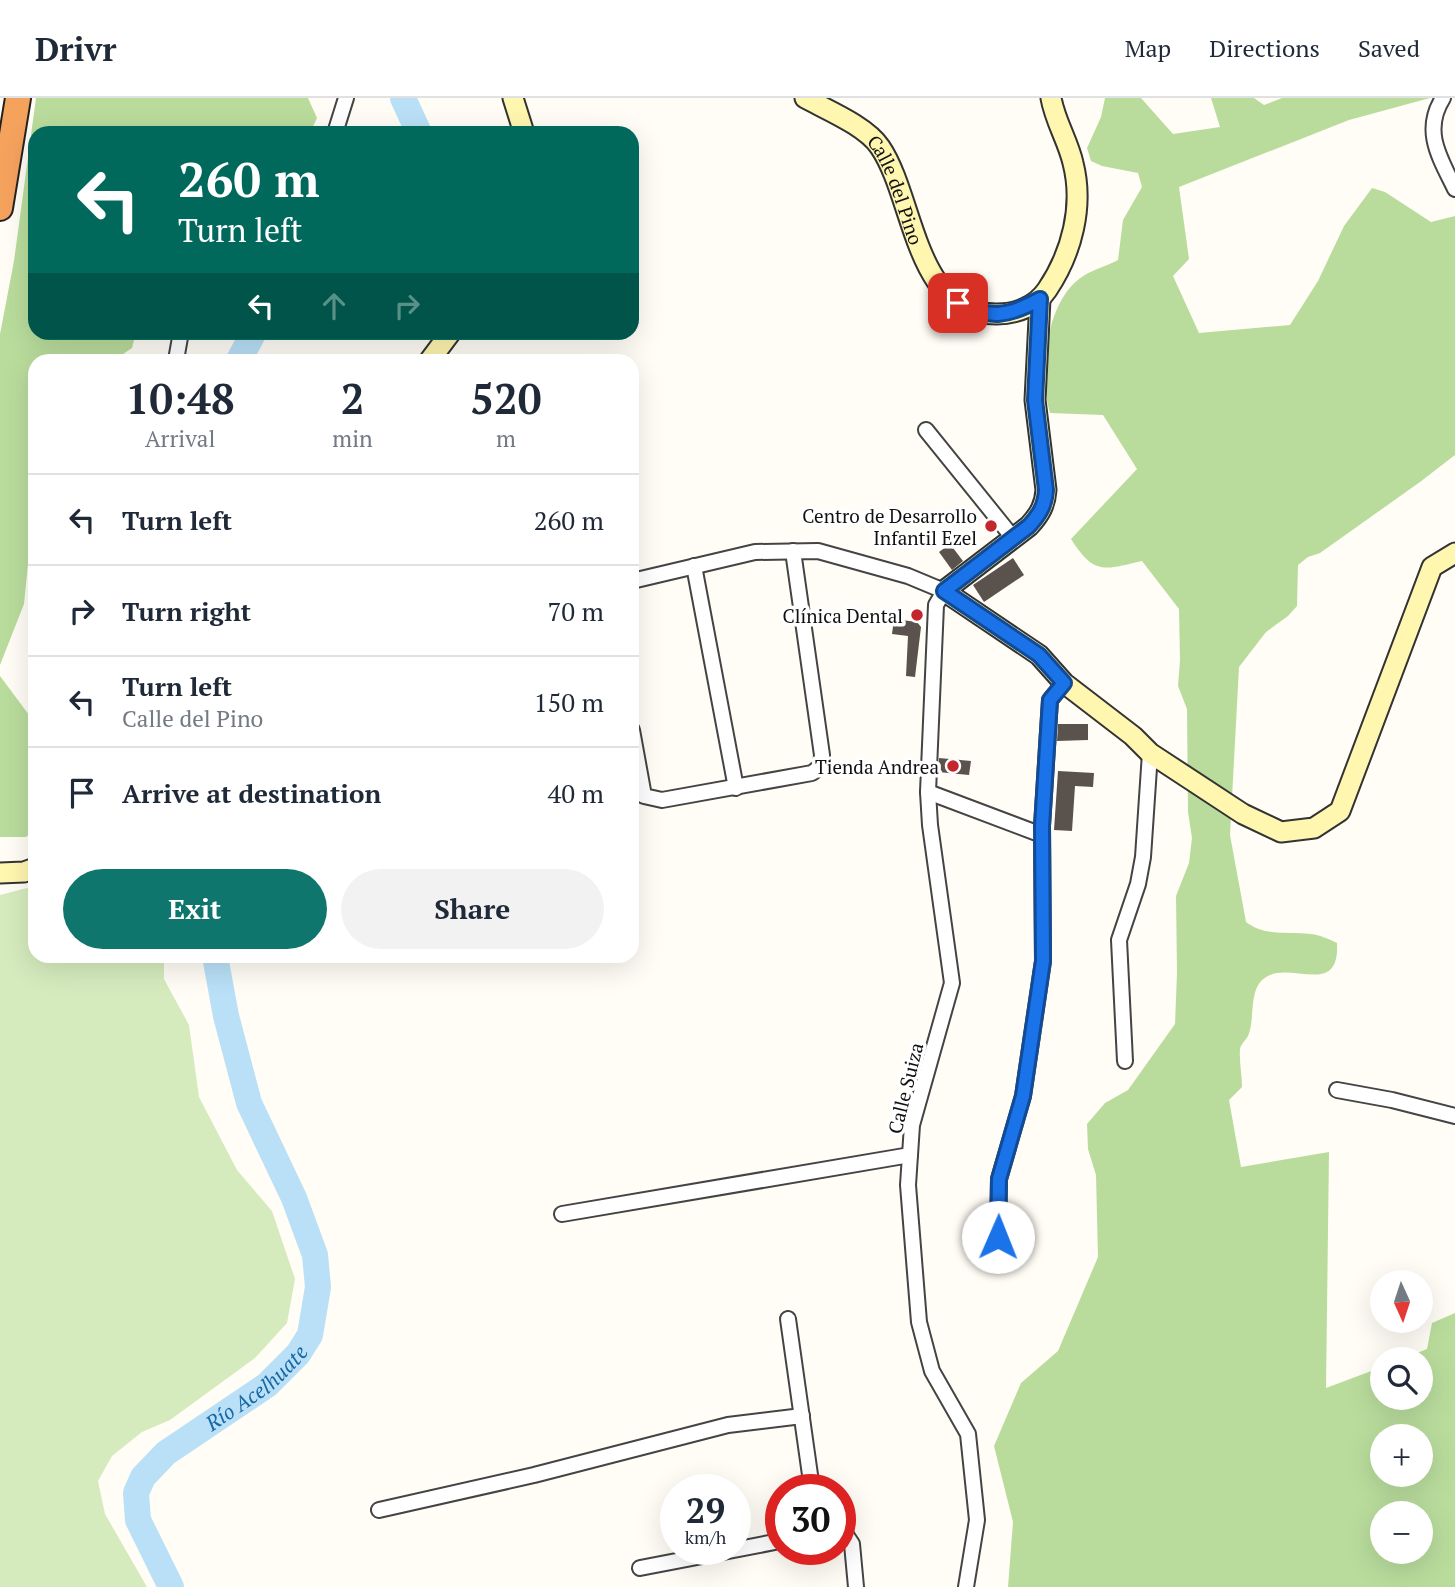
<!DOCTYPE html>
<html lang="en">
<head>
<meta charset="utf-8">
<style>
  body { margin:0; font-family:"PT Serif",serif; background:#f2f2f3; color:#1f2937; height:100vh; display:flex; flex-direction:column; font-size:26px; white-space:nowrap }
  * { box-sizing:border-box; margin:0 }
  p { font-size:23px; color:#747a83 }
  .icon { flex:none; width:38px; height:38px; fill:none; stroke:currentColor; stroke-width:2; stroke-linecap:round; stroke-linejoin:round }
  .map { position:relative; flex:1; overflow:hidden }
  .drawer { position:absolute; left:28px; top:256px; width:611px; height:609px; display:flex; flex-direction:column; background:#fff; border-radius:21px; box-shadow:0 7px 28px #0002 }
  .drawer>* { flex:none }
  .hud { position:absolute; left:28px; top:28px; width:611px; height:214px; border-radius:21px; box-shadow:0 7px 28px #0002; background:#00695c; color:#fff; overflow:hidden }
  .needle { width:46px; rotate:177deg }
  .fabs { position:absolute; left:1370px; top:1172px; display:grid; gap:14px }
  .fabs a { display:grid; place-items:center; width:63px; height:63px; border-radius:50%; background:#fff; box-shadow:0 7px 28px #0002; font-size:35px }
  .speed { position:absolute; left:660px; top:1376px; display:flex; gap:14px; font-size:35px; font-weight:700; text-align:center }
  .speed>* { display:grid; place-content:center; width:91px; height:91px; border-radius:50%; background:#fff; box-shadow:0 7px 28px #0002; line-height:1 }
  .speed small { font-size:18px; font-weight:400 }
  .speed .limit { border:10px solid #d22; background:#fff; color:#111 }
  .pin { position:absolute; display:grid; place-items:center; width:60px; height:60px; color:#fff; margin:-30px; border-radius:14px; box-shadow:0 4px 10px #0006 }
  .me { position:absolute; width:77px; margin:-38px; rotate:1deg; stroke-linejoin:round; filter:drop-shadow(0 0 5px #0008) }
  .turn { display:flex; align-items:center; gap:24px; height:147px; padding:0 35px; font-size:32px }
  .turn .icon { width:91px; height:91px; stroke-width:2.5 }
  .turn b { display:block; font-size:49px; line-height:60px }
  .lanes { display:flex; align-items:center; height:66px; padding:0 35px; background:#0003; justify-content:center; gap:35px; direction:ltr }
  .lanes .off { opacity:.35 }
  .eta { display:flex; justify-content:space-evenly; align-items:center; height:119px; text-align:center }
  .eta b { font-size:42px; font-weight:600; line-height:49px }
  .primary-button { display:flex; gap:14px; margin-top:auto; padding:14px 35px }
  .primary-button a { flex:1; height:80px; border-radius:42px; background:#0f766e; color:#fff; font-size:28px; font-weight:600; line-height:80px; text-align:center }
  .primary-button a+a { background:#f2f2f3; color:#1f2937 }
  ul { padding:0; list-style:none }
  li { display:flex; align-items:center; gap:21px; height:91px; padding:0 35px; border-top:2px solid #e0e1e3 }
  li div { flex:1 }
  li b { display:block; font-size:26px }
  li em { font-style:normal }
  header { display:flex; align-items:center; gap:42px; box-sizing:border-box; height:98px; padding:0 35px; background:#fff; border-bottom:2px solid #e0e1e3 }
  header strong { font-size:33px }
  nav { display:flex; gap:38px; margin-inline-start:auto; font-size:24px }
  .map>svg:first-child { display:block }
  .green { fill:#d5ebbd }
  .forest { fill:#b9dc9c; fill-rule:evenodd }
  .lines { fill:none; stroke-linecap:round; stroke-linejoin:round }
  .river { stroke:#b9e0f7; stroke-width:26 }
  .building { fill:#5a524d }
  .street-casing { stroke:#444; stroke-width:18 }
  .secondary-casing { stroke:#333; stroke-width:23 }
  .highway-casing { stroke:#222; stroke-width:28 }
  .street { stroke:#fff; stroke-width:14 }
  .secondary { stroke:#fff6b0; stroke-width:19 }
  .highway { stroke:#f5a25d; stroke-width:24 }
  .route-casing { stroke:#114b97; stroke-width:18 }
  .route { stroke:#1a73e8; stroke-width:12 }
  .poi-dot { fill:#c4262e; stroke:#fff; stroke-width:2.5 }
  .labels { text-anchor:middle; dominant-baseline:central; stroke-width:7; stroke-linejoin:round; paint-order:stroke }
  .street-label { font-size:19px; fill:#111; stroke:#fff }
  .poi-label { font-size:19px; fill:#111; stroke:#fff; text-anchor:end }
  .water-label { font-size:21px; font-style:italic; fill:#1768a6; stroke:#fff }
</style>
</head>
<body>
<header>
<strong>Drivr</strong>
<nav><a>Map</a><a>Directions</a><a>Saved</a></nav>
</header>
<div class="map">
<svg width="1455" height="1489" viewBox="0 0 1455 1489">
  <rect width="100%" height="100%" fill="#fffdf5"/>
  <polygon class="green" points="35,788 35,858 164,858 164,881 189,927 199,999 237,1072 272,1113 295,1181 287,1225 255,1260 170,1322 142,1334 112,1358 98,1383 105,1416 147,1489 0,1489 0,797"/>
  <g class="forest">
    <polygon points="36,0 308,0 317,20 310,35 35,35 35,234 136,235 132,250 114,262 35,262 35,437 30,445 24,506 0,567 0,236 14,163"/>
    <path d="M1105,0H1141L1173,36L1220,29L1211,0H1254L1264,7L1282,0H1430L1349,22L1179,89L1189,161L1173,178L1199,235L1290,227L1318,183L1344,128L1372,90L1385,94L1431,124L1455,118V357L1420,384L1320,455L1308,459L1298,467L1297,508L1288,518L1266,534L1239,569L1230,737L1246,824C1266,839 1287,833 1311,836C1320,837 1329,841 1337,845C1340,899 1292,864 1268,878C1247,888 1256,920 1248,938C1245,943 1241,946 1240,951C1239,963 1242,977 1242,989L1229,1002L1241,1069L1329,1054L1326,1290L1382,1269V1300H1421V1262H1400L1427,1251L1432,1225L1455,1215V1489H1008L1013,1424L994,1348L1021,1285L1058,1253L1098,1159L1096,1077L1088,1051L1087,1026L1105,1005L1128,992L1175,926L1177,875L1176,798L1189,765L1192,740L1188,714L1187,611L1178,588L1180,562L1179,511L1142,463C1103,472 1094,477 1071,441L1137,371L1103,317L1050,315C1039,277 1045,207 1079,181C1090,172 1105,169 1118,162L1123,122L1142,89L1138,75L1102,68L1091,63L1087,50L1101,19ZM1382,1339H1421V1377H1382ZM1382,1416H1421V1454H1382Z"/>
    <polygon points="0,578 35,625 35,732 26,739 0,739"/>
  </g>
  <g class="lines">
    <g class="river">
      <polyline points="403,0 419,35"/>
      <polyline points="239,262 254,234"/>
      <path id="s1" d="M171,1489L138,1422L136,1395L143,1379L166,1355L267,1287L298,1256L310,1237L318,1189L315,1157L294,1100L249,1005L226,918L215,858"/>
    </g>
  </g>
  <g class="building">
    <polygon points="950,446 963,463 952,472 939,454"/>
    <polygon points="1013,460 1024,477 984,504 973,487"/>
    <polygon points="894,521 917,524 921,529 915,579 906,578 908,538 892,536"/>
    <polygon points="1058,626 1088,626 1088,642 1057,643"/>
    <polygon points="939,660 971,663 969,677 938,674"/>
    <polygon points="1058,673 1094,675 1093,689 1075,688 1072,733 1054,732"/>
  </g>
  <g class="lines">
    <g class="street-casing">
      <g id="street">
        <path d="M1443,0C1422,33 1440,60 1455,91"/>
        <polyline points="335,35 346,0"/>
        <polyline points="176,262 181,234"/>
        <polyline points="926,332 1014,441"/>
        <polyline points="694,468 736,690"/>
        <polyline points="632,483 755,454 818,453 908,478 944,493 936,507 928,694 930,727 952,885 912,1027 908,1087 919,1224 932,1273 968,1336 977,1422 966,1489"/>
        <polyline points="632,632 644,698 662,702 812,675 821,668 822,657 793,453"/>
        <polyline points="928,694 1042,737"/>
        <polyline points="1125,963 1119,842 1138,786 1143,759 1150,655"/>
        <polyline points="1337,992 1392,1002 1455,1018"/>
        <polyline points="562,1116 910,1057"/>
        <polyline points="998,1139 999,1081 1023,998 1043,863 1042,728 1050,602 1064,585"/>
        <polyline points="788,1221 812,1391"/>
        <polyline points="379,1412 534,1377 728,1327 802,1318"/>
        <polyline points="840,1436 846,1437 852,1446 856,1489"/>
        <polyline points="640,1470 780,1443"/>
      </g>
    </g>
    <g class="secondary-casing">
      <g id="secondary">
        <polyline points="513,0 524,35"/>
        <path id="s2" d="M805,0C827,12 866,28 880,49C915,100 914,217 997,216C1017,216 1036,208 1047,192C1072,155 1084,108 1073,65C1068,43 1055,23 1051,0"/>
        <path d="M1040,201L1035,302L1046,392C1045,407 1040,416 1029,428L944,493L1039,557L1064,585L1133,638L1150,655L1243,716L1281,734L1314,730L1340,713L1432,469L1455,455"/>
        <polyline points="430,262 451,234"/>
        <polyline points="0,775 24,774 35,770"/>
      </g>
    </g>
    <g class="highway-casing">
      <polyline id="highway" points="0,110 18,0"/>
    </g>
    <use href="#street" class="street"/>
    <use href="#secondary" class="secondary"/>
    <use href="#highway" class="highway"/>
  </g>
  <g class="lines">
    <g class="route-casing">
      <path id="route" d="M958,205C991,222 1009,218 1040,201L1035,302L1046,392C1045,407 1040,416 1029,428L944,493L1039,557L1064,585L1050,602L1042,728L1043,863L1023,998L999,1081L998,1139"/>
    </g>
    <use href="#route" class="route"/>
  </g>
  <g class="poi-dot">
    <circle cx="991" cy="428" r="7"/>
    <circle cx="917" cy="517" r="7"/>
    <circle cx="953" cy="668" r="7"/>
  </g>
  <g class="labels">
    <g class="street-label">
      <text stroke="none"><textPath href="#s2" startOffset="136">Calle del Pino</textPath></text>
      <text transform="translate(905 990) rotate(-76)">Calle Suiza</text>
    </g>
    <g class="poi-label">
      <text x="977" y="417">Centro de Desarrollo<tspan x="977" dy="22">Infantil Ezel</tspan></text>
      <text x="903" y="517">Clínica Dental</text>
      <text x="939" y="668">Tienda Andrea</text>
    </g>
    <g class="water-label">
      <text stroke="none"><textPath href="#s1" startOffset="264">Río Acelhuate</textPath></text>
    </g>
  </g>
</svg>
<div class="fabs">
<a><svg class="needle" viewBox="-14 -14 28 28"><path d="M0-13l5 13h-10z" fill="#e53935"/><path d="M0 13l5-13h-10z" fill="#747a83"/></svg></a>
<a><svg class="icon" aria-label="search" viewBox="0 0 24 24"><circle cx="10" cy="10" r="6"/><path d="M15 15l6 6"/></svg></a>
<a>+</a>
<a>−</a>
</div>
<div class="speed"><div>29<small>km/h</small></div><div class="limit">30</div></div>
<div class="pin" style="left:958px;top:205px;background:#d93025"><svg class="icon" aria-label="arrive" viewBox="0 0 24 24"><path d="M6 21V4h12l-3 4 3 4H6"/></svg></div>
<svg class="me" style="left:998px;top:1139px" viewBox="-20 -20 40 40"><circle r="19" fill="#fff"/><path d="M0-13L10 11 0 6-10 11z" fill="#1a73e8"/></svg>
<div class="hud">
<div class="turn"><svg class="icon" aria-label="left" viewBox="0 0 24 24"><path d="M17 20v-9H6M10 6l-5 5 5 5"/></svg><div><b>260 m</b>Turn left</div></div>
<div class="lanes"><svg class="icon" aria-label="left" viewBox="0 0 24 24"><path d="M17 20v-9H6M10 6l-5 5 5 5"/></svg><svg class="icon off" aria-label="ahead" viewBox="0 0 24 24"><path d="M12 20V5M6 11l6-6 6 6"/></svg><svg class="icon off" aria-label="right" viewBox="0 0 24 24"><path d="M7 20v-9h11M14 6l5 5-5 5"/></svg></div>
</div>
<section class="drawer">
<div class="eta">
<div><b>10:48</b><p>Arrival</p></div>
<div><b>2</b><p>min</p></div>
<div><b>520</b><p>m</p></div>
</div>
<ul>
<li><svg class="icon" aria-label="left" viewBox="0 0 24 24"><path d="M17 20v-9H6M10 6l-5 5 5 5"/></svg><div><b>Turn left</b></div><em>260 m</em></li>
<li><svg class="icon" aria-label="right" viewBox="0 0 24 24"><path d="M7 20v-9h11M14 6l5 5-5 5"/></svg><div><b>Turn right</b></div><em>70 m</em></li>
<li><svg class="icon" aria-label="left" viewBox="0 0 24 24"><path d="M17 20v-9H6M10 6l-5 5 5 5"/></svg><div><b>Turn left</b><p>Calle del Pino</p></div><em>150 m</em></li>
<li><svg class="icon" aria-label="arrive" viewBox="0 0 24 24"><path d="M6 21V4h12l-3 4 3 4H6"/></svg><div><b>Arrive at destination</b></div><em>40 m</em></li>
</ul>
<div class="primary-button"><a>Exit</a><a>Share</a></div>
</section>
</div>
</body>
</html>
